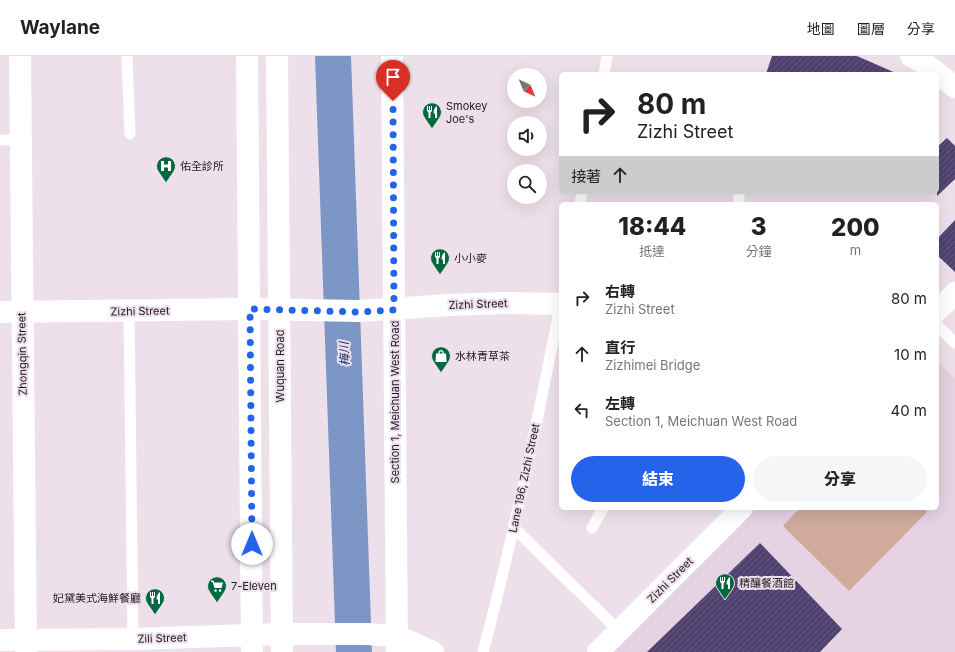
<!DOCTYPE html>
<html lang="zh-TW">
<head>
<meta charset="utf-8">
<style>
  body { margin:0; font-family:Inter,"Noto Sans TC",sans-serif; background:#f6f6f6; color:#222; height:100vh; display:flex; flex-direction:column; font-size:15px; white-space:nowrap }
  * { box-sizing:border-box; margin:0 }
  p { font-size:13px; color:#767676 }
  .icon { flex:none; width:22px; height:22px; fill:none; stroke:currentColor; stroke-width:2; stroke-linecap:round; stroke-linejoin:round }
  .map { position:relative; flex:1; overflow:hidden }
  .side { position:absolute; left:559px; top:146px; width:380px; height:308px; display:flex; flex-direction:column; background:#fff; border-radius:6px; box-shadow:0 4px 16px #0002 }
  .side>* { flex:none }
  .guide { position:absolute; left:559px; top:16px; width:380px; height:122px; border-radius:6px; box-shadow:0 4px 16px #0002; background:#fff; color:#222; overflow:hidden }
  .needle { width:26px; rotate:136deg }
  .buttons { position:absolute; left:507px; top:12px; display:grid; gap:8px }
  .buttons a { display:grid; place-items:center; width:40px; height:40px; border-radius:50%; background:#fff; box-shadow:0 4px 16px #0002; font-size:20px }
  .pin { position:absolute; display:grid; place-items:center; width:34px; height:34px; color:#fff; margin:-41px -17px; border-radius:50% 50% 50% 0; rotate:-45deg; box-shadow:0 0 4px #0007 }
  .pin .icon { rotate:45deg }
  .me { position:absolute; width:44px; margin:-22px; rotate:0deg; stroke-linejoin:round; filter:drop-shadow(0 0 3px #0008) }
  .turn { display:flex; align-items:center; gap:14px; height:84px; padding:0 12px; font-size:18px }
  .turn .icon { width:52px; height:52px; stroke-width:2.5 }
  .turn b { display:block; font-size:28px; line-height:34px }
  .then { display:flex; align-items:center; height:38px; padding:0 12px; background:#0003; gap:8px; font-size:15px }
  .eta { display:flex; justify-content:space-evenly; align-items:center; height:68px; text-align:center }
  .eta b { font-size:24px; font-weight:800; line-height:28px }
  .cta { display:flex; gap:8px; margin-top:auto; padding:8px 12px }
  .cta a { flex:1; height:46px; border-radius:24px; background:#2563eb; color:#fff; font-size:16px; font-weight:800; line-height:46px; text-align:center }
  .cta a+a { background:#f6f6f6; color:#222 }
  ul { padding:0; list-style:none }
  li { display:flex; align-items:center; gap:12px; height:56px; padding:0 12px }
  li div { flex:1 }
  li b { display:block; font-size:15px }
  li em { font-style:normal }
  header { display:flex; align-items:center; gap:24px; box-sizing:border-box; height:56px; padding:0 20px; background:#fff; border-bottom:1px solid #e0e0e0 }
  header strong { font-size:19px }
  nav { display:flex; gap:22px; margin-inline-start:auto; font-size:14px }
  .map>svg:first-child { display:block }
  .built { fill:#e5d2e2 }
  .grass { fill:#d1aa9d }
  .lines { fill:none; stroke-linecap:round; stroke-linejoin:round }
  .river { stroke:#7c97c6; stroke-width:36 }
  .building { fill:url(#building-hatch) }
  .service { stroke:#fff; stroke-width:11 }
  .minor { stroke:#fff; stroke-width:22 }
  .secondary { stroke:#fff; stroke-width:22 }
  .primary { stroke:#fff; stroke-width:22 }
  .route { stroke:#2563eb; stroke-width:7; stroke-dasharray:0 12.6 }
  .labels { text-anchor:middle; dominant-baseline:central; stroke-width:4; stroke-linejoin:round; paint-order:stroke }
  .poi-label { font-size:11px; fill:#1f1b1f; stroke:#ede0eb; text-anchor:start }
  .street-label { font-size:11px; fill:#1f1b1f; stroke:#ede0eb }
  .water-label { font-size:12px; font-style:italic; fill:#0e2c65; stroke:#ede0eb }
</style>
</head>
<body>
<header>
<strong>Waylane</strong>
<nav><a>地圖</a><a>圖層</a><a>分享</a></nav>
</header>
<div class="map">
<svg width="955" height="596" viewBox="0 0 955 596">
  <defs>
    <pattern id="building-hatch" width="6" height="6" patternUnits="userSpaceOnUse"><rect width="6" height="6" fill="#4f4270"/><path d="M-1 1l2-2M0 6l6-6M5 7l2-2" fill="none" stroke="#655a7f"/></pattern>
  </defs>
  <rect width="100%" height="100%" fill="#ede0eb"/>
  <polygon class="built" points="937,304 955,323 955,596 601,596 750,452 937,452"/>
  <polygon class="grass" points="800,452 924,452 927,456 849,535 783,470"/>
  <g class="lines">
    <polyline class="river" points="333,0 354,596"/>
  </g>
  <g class="building">
    <polygon points="772,0 857,0 898,18 766,18"/>
    <polygon points="947,82 955,90 955,123 937,140 937,91"/>
    <polygon points="955,164 955,216 937,199 937,183"/>
    <polygon points="760,487 842,573 820,596 647,596"/>
  </g>
  <g class="lines">
    <g class="service">
      <polyline points="127,0 130,78"/>
      <polyline points="604,18 607,0"/>
      <polyline points="0,84 20,84"/>
      <polyline points="739,136 739,148"/>
      <polyline points="580,148 582,136"/>
      <polyline points="129,255 133,583"/>
      <polyline points="937,269 955,287"/>
      <polyline points="514,472 619,575"/>
      <polyline points="592,472 603,452"/>
      <path d="M483,596C514,480 538,363 561,245"/>
    </g>
    <g class="minor">
      <polyline points="20,0 26,596"/>
      <polyline points="392,0 397,596"/>
      <polyline points="937,255 955,237"/>
      <polyline points="0,256 250,253 358,255 449,249 505,247 561,248"/>
      <polyline points="0,584 133,583 282,578 367,578 397,580 433,596"/>
      <polyline points="598,596 742,452"/>
    </g>
    <polyline class="secondary" points="911,0 924,7 955,31"/>
    <g class="primary">
      <polyline points="247,0 252,596"/>
      <polyline points="277,0 282,596"/>
    </g>
  </g>
  <g class="lines">
    <polyline class="route" points="252,488 250,253 358,256 394,254 393,45"/>
  </g>
  <defs>
    <g id="restaurant-pin" transform="scale(1)"><path d="M0 17L-7.5 6A9.5 9.5 0 1 1 7.5 6Z" fill="#00693f" stroke="#ede0eb"/><path d="M-5-6h1v4h1v-4h1v4h1v-4h1v5L-1.5 .5V6h-2V.5L-5-1ZM5-6V6H3V1.5H1.5Q1.5-4 5-6Z" fill="#fff"/></g>
    <g id="hospital-pin" transform="scale(1)"><path d="M0 17L-7.5 6A9.5 9.5 0 1 1 7.5 6Z" fill="#00693f" stroke="#ede0eb"/><path d="M-5-5h3v3.5h4V-5h3V5h-3V1.5h-4V5h-3Z" fill="#fff"/></g>
    <g id="shop-pin" transform="scale(1)"><path d="M0 17L-7.5 6A9.5 9.5 0 1 1 7.5 6Z" fill="#00693f" stroke="#ede0eb"/><path d="M-5-2.5h2.3a2.7 3.5 0 0 1 5.4 0H5L5.5 6h-11ZM-1.5-2.5h3a1.5 2.3 0 0 0-3 0Z" fill="#fff"/></g>
    <g id="supermarket-pin" transform="scale(1)"><path d="M0 17L-7.5 6A9.5 9.5 0 1 1 7.5 6Z" fill="#00693f" stroke="#ede0eb"/><path d="M-6-5.5h2.5l.6 2H6L4.5 2H-2.5L-4.4-4H-6ZM-1.5 3.2a1.3 1.3 0 1 0 .1 0ZM3 3.2a1.3 1.3 0 1 0 .1 0Z" fill="#fff"/></g>
  </defs>
  <g fill-rule="evenodd">
    <use href="#restaurant-pin" x="432" y="56"/>
    <use href="#hospital-pin" x="166" y="110"/>
    <use href="#restaurant-pin" x="440" y="202"/>
    <use href="#shop-pin" x="441" y="300"/>
    <use href="#restaurant-pin" x="725" y="527"/>
    <use href="#supermarket-pin" x="217" y="530"/>
    <use href="#restaurant-pin" x="155" y="542"/>
  </g>
  <g class="labels">
    <g class="poi-label">
      <text x="446" y="50">Smokey<tspan x="446" dy="13">Joe's</tspan></text>
      <text x="180" y="110">佑全診所</text>
      <text x="454" y="202">小小麥</text>
      <text x="455" y="300">水林青草茶</text>
      <text x="739" y="527">精釀餐酒館</text>
      <text x="231" y="530">7-Eleven</text>
      <text x="141" y="542" text-anchor="end">妃黛美式海鮮餐廳</text>
    </g>
    <g class="street-label">
      <text transform="translate(478 248) rotate(-2)">Zizhi Street</text>
      <text transform="translate(140 255) rotate(-1)">Zizhi Street</text>
      <text transform="translate(22 298) rotate(-91)">Zhongqin Street</text>
      <text transform="translate(280 310) rotate(-90)">Wuquan Road</text>
      <text transform="translate(395 346) rotate(-90)">Section 1, Meichuan West Road</text>
      <text transform="translate(524 422) rotate(-78)">Lane 196, Zizhi Street</text>
      <text transform="translate(670 524) rotate(-45)">Zizhi Street</text>
      <text transform="translate(162 582) rotate(-2)">Zili Street</text>
    </g>
    <g class="water-label">
      <text transform="translate(344 298) rotate(-92)">梅川</text>
    </g>
  </g>
</svg>
<div class="buttons">
<a><svg class="needle" viewBox="-14 -14 28 28"><path d="M0-13l5 13h-10z" fill="#e53935"/><path d="M0 13l5-13h-10z" fill="#767676"/></svg></a>
<a><svg class="icon" aria-label="sound" viewBox="0 0 24 24"><path d="M4 9h4l5-4v14l-5-4H4zM17 9q2 3 0 6"/></svg></a>
<a><svg class="icon" aria-label="search" viewBox="0 0 24 24"><circle cx="10" cy="10" r="6"/><path d="M15 15l6 6"/></svg></a>
</div>
<div class="pin" style="left:393px;top:45px;background:#d93025"><svg class="icon" aria-label="arrive" viewBox="0 0 24 24"><path d="M6 21V4h12l-3 4 3 4H6"/></svg></div>
<svg class="me" style="left:252px;top:488px" viewBox="-20 -20 40 40"><circle r="19" fill="#fff"/><path d="M0-13L10 11 0 6-10 11z" fill="#2563eb"/></svg>
<div class="guide">
<div class="turn"><svg class="icon" aria-label="right" viewBox="0 0 24 24"><path d="M7 20v-9h11M14 6l5 5-5 5"/></svg><div><b>80 m</b>Zizhi Street</div></div>
<div class="then">接著<svg class="icon" aria-label="ahead" viewBox="0 0 24 24"><path d="M12 20V5M6 11l6-6 6 6"/></svg></div>
</div>
<section class="side">
<div class="eta">
<div><b>18:44</b><p>抵達</p></div>
<div><b>3</b><p>分鐘</p></div>
<div><b>200</b><p>m</p></div>
</div>
<ul>
<li><svg class="icon" aria-label="right" viewBox="0 0 24 24"><path d="M7 20v-9h11M14 6l5 5-5 5"/></svg><div><b>右轉</b><p>Zizhi Street</p></div><em>80 m</em></li>
<li><svg class="icon" aria-label="ahead" viewBox="0 0 24 24"><path d="M12 20V5M6 11l6-6 6 6"/></svg><div><b>直行</b><p>Zizhimei Bridge</p></div><em>10 m</em></li>
<li><svg class="icon" aria-label="left" viewBox="0 0 24 24"><path d="M17 20v-9H6M10 6l-5 5 5 5"/></svg><div><b>左轉</b><p>Section 1, Meichuan West Road</p></div><em>40 m</em></li>
</ul>
<div class="cta"><a>結束</a><a>分享</a></div>
</section>
</div>
</body>
</html>
